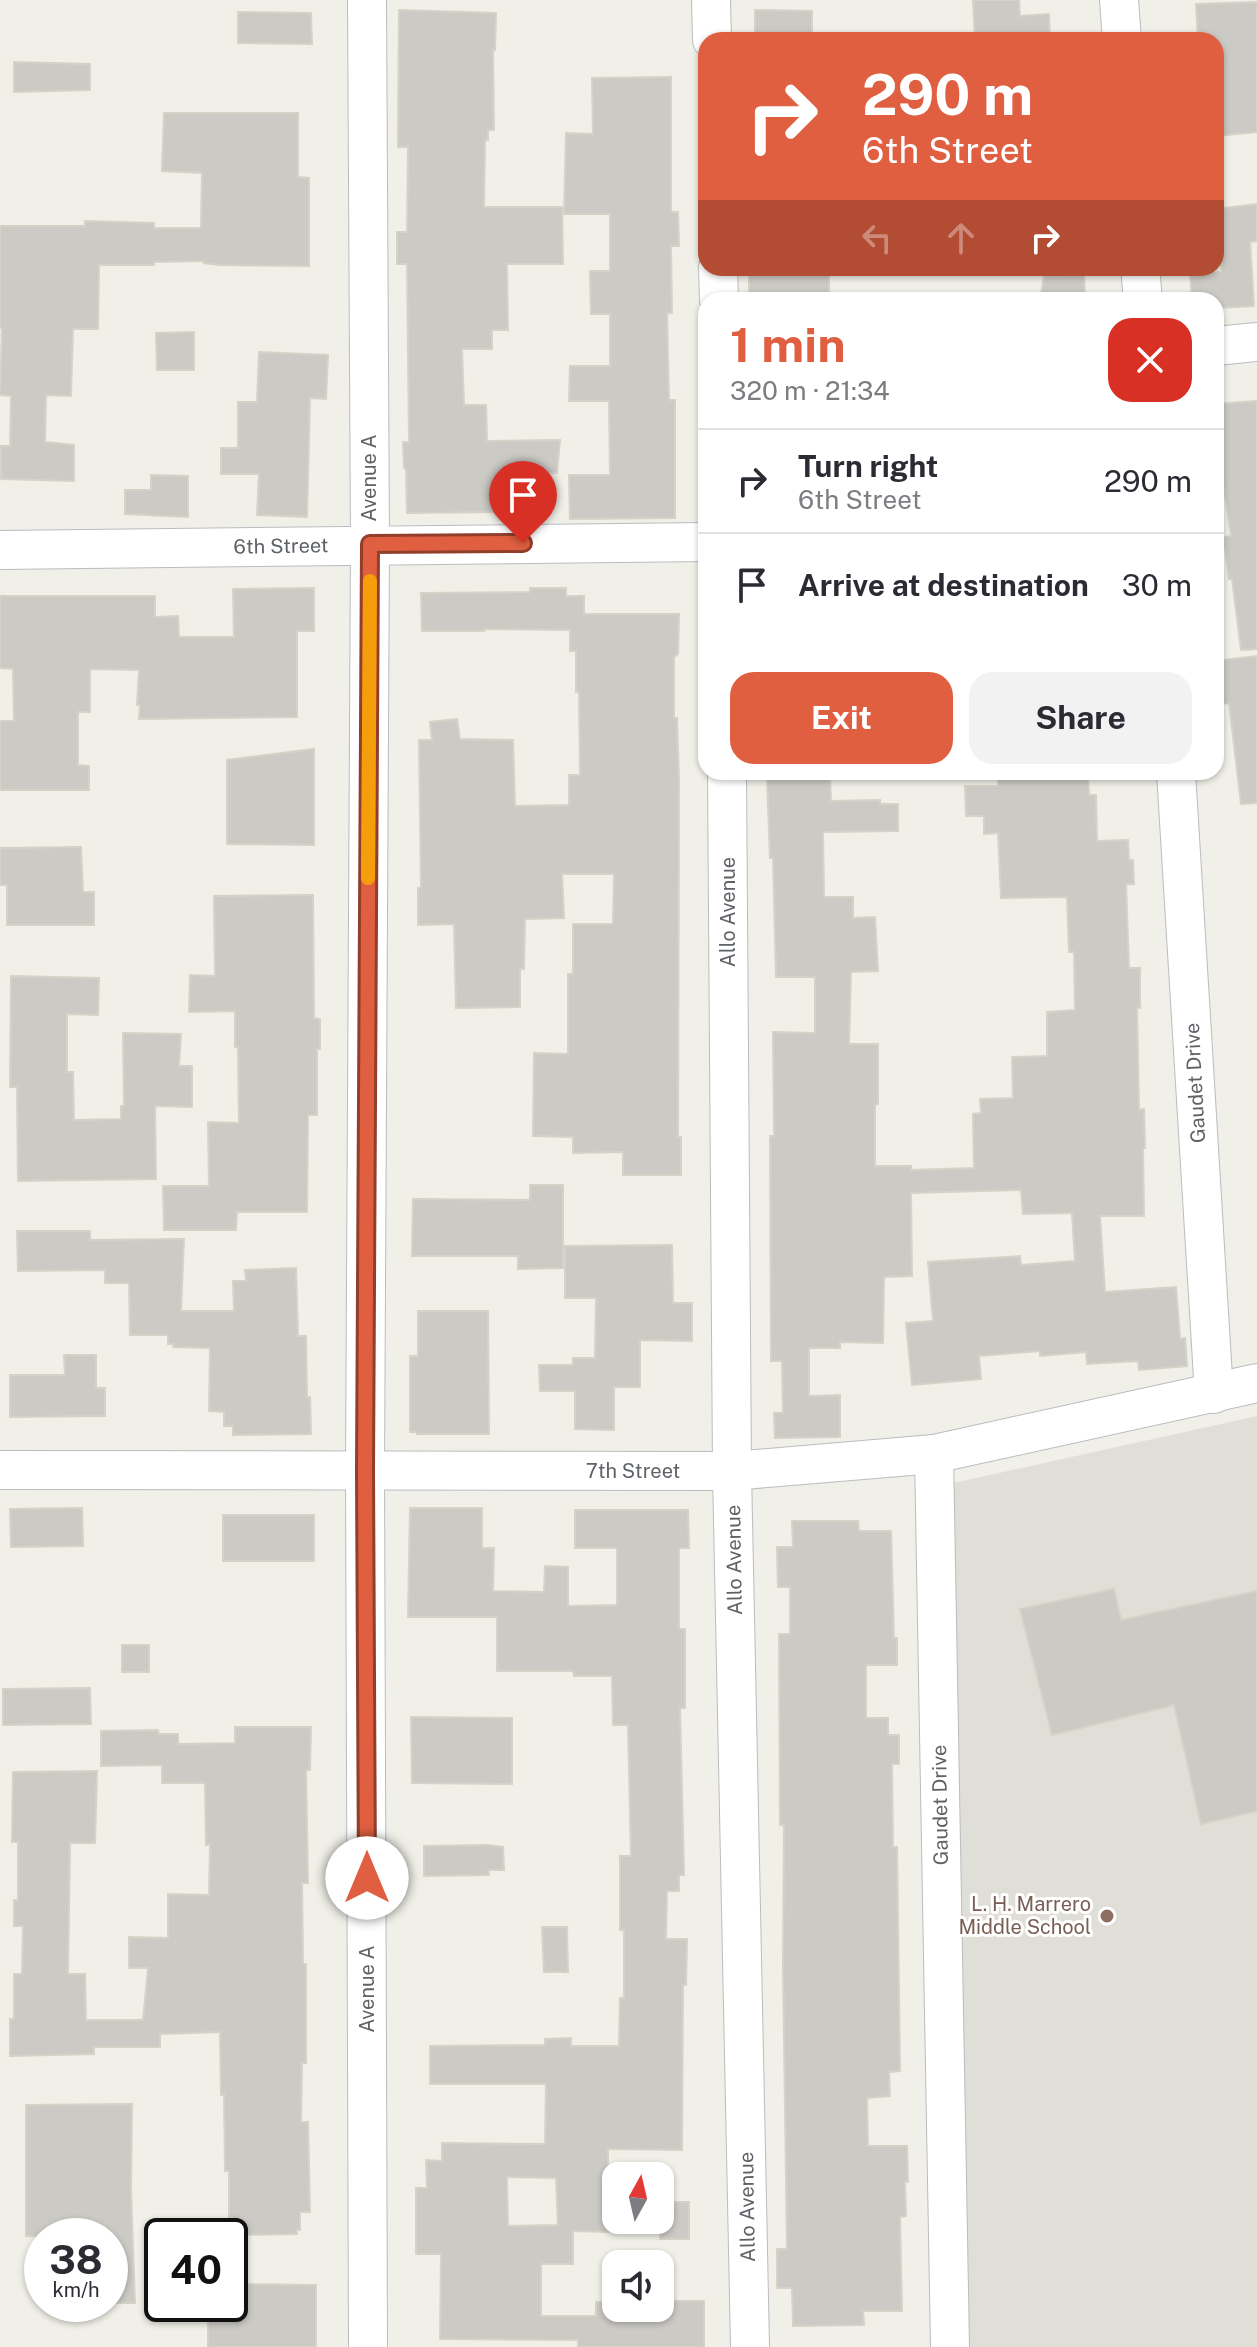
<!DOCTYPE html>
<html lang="en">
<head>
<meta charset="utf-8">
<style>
  body { margin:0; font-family:"Public Sans",sans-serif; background:#f2f2f3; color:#2b2b33; height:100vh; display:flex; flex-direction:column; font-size:30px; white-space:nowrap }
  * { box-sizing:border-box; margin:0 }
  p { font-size:26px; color:#7c7c81 }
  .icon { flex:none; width:44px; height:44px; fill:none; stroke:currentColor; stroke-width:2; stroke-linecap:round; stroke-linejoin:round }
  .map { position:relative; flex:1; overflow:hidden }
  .side { position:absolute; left:698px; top:292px; width:526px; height:488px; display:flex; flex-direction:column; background:#fff; border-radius:24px; box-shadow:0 2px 6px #0004 }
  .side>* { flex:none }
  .top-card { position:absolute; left:698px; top:32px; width:526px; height:244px; border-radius:24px; box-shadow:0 2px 6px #0004; background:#df5f40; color:#fff; overflow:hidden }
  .needle { width:52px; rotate:8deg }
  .buttons { position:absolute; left:602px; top:2162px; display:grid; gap:16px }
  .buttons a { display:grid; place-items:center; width:72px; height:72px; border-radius:16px; background:#fff; box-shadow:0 2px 6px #0004; font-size:40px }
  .speed { position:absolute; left:24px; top:2218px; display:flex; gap:16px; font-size:40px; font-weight:700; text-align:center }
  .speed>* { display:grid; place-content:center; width:104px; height:104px; border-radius:50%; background:#fff; box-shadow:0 2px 6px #0004; line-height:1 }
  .speed small { font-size:20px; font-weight:400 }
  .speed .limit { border:4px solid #111; border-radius:12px; background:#fff; color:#111 }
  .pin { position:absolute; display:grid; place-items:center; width:68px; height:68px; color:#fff; margin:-82px -34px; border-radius:50% 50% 50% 0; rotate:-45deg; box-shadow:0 0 8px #0007 }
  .pin .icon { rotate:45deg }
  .me { position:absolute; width:88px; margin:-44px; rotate:0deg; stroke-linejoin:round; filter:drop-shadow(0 0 6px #0008) }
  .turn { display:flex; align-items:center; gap:28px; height:168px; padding:0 32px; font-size:36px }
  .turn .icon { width:104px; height:104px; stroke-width:2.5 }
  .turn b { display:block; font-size:56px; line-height:68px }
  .lanes { display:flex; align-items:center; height:76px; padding:0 32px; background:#0003; justify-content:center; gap:40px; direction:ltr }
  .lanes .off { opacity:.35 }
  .round { display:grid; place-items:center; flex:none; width:84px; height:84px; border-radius:24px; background:#f2f2f3 }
  .overview { display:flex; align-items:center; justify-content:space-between; height:136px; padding:0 32px }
  h1 { font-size:48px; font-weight:700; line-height:60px; color:#df5f40 }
  .primary-button { display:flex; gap:16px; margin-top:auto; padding:16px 32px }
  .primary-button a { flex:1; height:92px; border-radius:24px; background:#df5f40; color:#fff; font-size:32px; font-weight:700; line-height:92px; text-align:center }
  .primary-button a+a { background:#f2f2f3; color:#2b2b33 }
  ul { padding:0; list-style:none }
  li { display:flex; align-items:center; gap:24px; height:104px; padding:0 32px; border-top:2px solid #e1e1e2 }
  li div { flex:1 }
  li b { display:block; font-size:30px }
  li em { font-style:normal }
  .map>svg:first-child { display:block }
  .education { fill:#e0dfd7 }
  .building { fill:#cccac5; stroke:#d5d2c7; stroke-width:2; fill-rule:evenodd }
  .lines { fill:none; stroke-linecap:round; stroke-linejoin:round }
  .minor-casing { stroke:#babcc1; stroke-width:40 }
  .minor { stroke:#fff; stroke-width:38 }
  .route-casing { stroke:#913e2a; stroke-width:20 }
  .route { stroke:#df5f40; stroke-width:14 }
  .slow { stroke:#f59e0b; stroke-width:14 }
  .education-dot { fill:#8d6e63; stroke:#fff; stroke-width:3 }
  .labels { text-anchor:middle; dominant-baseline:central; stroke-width:6; stroke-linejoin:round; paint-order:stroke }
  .street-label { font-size:20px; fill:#5f6267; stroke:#fff }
  .education-label { font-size:20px; fill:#785e54; stroke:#fff; text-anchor:end }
</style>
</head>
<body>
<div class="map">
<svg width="1257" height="2347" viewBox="0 0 1257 2347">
  <rect width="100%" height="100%" fill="#f0f0e8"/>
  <polygon class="education" points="1257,1416 1257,2347 969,2347 945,1485"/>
  <g class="building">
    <polygon points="973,0 1019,0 1020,16 1049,14 1050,40 975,40"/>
    <polygon points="1257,2 1257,132 1216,136 1216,40 1198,40 1196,4"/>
    <polygon points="399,10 496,13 495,50 493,50 494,130 488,130 488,140 485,140 484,207 562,207 563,264 507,264 508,330 492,330 492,349 462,349 464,405 486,405 487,441 560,440 557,473 503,473 503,512 407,513 406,468 404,468 403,442 409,442 407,264 397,264 397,232 407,232 408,147 398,147"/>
    <polygon points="755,10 812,11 812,40 755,40"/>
    <polygon points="238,12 311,13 312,44 238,43"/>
    <polygon points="14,62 90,64 90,90 14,92"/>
    <polygon points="671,77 671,212 678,212 679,246 671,246 672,313 667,313 669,400 675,400 675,518 570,519 569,475 610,475 609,401 569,401 570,366 610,366 610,314 591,314 590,271 610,271 610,214 564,214 566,133 593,134 592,78"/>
    <polygon points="164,113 298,113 298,177 309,178 309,266 219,265 204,263 204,261 154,262 154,265 99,265 98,329 73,329 71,396 46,395 45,442 74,445 74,481 1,479 1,446 10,446 11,396 0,395 2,328 0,328 0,226 85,226 85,221 154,223 154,228 201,228 202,173 162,171"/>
    <polygon points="1257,204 1257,241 1250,242 1254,306 1216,308 1216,300 1192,300 1190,274 1222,272 1216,209"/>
    <polygon points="749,269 820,269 820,273 829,273 829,300 749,300"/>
    <polygon points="1084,275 1085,300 1040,300 1044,276"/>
    <polygon points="194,332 194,370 157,370 156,333"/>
    <polygon points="259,352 328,355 326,399 310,398 307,517 257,515 259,474 221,474 221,448 238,448 238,402 257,402"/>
    <polygon points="1257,401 1257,649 1241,650 1232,579 1229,579 1225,546 1225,537 1231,536 1224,488 1216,490 1216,404"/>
    <polygon points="151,475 188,476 188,517 125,514 125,490 151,490"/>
    <polygon points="314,588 314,631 297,631 297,717 139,719 140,705 137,705 139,670 90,669 90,712 78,712 78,765 89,766 89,790 0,790 0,721 14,721 13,669 0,668 0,596 155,596 155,617 178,616 179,637 234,637 233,589"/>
    <polygon points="530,588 566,588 566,596 584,596 584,614 679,614 678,654 674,657 674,718 677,718 679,780 678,1137 681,1137 681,1175 623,1175 623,1152 573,1153 573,1137 533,1136 534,1053 568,1054 568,974 573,974 573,924 613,924 614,874 562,874 564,918 525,919 524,969 520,969 520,1007 456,1008 454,924 418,925 418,888 421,888 419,740 432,740 430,722 457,719 460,739 513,740 515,806 569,805 569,775 580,775 579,692 576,692 576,651 570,651 570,630 484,629 484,631 422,631 421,593 530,592"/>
    <polygon points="1257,656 1257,803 1241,804 1229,703 1219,704 1216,661"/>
    <polygon points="314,749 314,845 227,844 227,760"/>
    <polygon points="830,776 831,801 880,800 880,804 898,804 898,831 823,832 824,897 853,897 853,918 875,917 878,971 851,972 849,1044 878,1044 878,1104 875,1104 875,1166 911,1166 911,1170 974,1168 973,1114 981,1113 980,1099 1013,1098 1012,1057 1047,1056 1047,1012 1075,1010 1074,952 1069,952 1067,897 1001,898 998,833 984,834 984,816 966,816 965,786 998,786 998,778 1088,776 1089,795 1096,795 1097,841 1128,840 1129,860 1133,860 1134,884 1126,884 1129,968 1140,968 1140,1008 1137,1008 1139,1110 1144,1109 1145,1148 1143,1148 1144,1216 1100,1216 1105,1292 1176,1287 1180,1339 1185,1338 1187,1366 1139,1370 1138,1361 1087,1364 1086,1352 1040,1356 1040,1351 979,1356 981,1379 912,1385 906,1323 933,1321 928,1262 1020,1256 1021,1265 1075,1261 1072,1213 1023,1214 1021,1190 911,1193 912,1276 884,1277 883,1343 840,1342 840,1348 809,1348 809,1396 840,1395 840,1437 775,1438 774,1413 783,1413 782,1361 771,1361 770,1136 774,1136 773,1032 815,1033 815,977 776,977 773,858 770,858 767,778"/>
    <polygon points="81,847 83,892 94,892 94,925 7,925 7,885 0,885 0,848"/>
    <polygon points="313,895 314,1018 320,1019 320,1049 317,1049 317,1115 308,1115 307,1212 237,1212 236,1230 164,1230 163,1186 209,1186 208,1122 239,1123 238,1047 235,1047 235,1011 189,1012 190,975 215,976 214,896"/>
    <polygon points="11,976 99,978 98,1015 67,1014 67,1072 73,1072 74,1120 121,1119 121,1106 124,1106 123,1033 181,1034 179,1066 192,1066 192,1107 155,1106 156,1179 18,1181 17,1087 10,1087"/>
    <polygon points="530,1185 563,1185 563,1268 518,1269 518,1256 412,1256 413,1199 530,1200"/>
    <polygon points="17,1231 90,1231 90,1240 184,1239 181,1311 234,1311 233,1281 246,1281 245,1270 296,1268 298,1336 306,1336 307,1397 310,1397 311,1434 233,1435 233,1426 224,1426 224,1412 209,1411 210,1348 173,1347 174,1344 168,1344 168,1335 130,1335 129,1283 105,1283 105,1270 18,1271"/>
    <polygon points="672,1245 673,1303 692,1303 692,1341 640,1340 640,1387 614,1387 614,1430 575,1429 575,1391 540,1391 539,1365 573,1365 573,1358 595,1358 596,1298 565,1298 565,1246"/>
    <polygon points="418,1311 488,1311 489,1434 417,1434 417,1432 410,1432 410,1356 418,1356"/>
    <polygon points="64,1355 96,1355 96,1388 105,1388 105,1416 10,1417 10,1375 65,1375"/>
    <polygon points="82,1508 83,1546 11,1547 10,1509"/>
    <path d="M410,1508H482V1548H494L493,1591L544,1592L545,1566L568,1567V1606L617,1605V1548H575V1510H688L689,1548H679V1629H685V1708H680L684,1875H679V1891H667L666,1939H687L686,1985H683L682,2150L608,2149V2232L573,2231V2264H541V2316H596V2302H616V2308H660V2301H704V2347H578V2340L440,2339L441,2254H416V2188H427L426,2160L442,2161V2143L545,2144L546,2084H430V2046L545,2045V2039L571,2038V2046H619L620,1998H624V1930H620V1856H631L628,1725H613L612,1676H574L573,1671H497V1617H408ZM507,2177L556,2178L558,2225L508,2226Z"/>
    <rect x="223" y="1515" width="91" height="46"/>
    <polygon points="792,1521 858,1521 859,1531 891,1531 894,1638 897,1638 897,1665 866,1665 866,1718 888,1718 888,1735 899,1735 899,1764 892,1764 893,1847 897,1847 900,2071 889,2072 890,2096 867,2098 868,2146 907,2146 908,2182 905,2182 906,2216 900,2217 902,2311 863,2311 864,2325 793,2326 792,2288 777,2288 777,2249 787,2249 783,1965 784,1825 780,1825 779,1634 790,1634 790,1587 778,1587 777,1547 793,1547"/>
    <polygon points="1114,1589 1121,1620 1257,1591 1257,1811 1201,1824 1174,1705 1052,1735 1020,1609"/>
    <rect x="122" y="1645" width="27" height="27"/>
    <polygon points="90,1688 91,1724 3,1725 3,1689"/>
    <polygon points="411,1717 512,1718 512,1784 412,1783"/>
    <polygon points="235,1727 311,1727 310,1770 306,1770 308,1883 302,1883 303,1964 306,1964 306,2063 302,2063 301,2122 308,2122 310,2212 300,2212 300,2230 297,2230 297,2234 229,2235 229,2171 225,2171 224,2094 221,2095 220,2032 160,2034 160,2047 94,2047 94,2054 10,2056 10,2019 14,2019 14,1974 22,1974 23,1926 14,1926 14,1900 18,1900 18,1842 12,1842 13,1772 97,1771 95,1843 70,1843 68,1974 85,1974 86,2020 143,2020 148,1968 129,1968 129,1937 168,1938 168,1894 209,1895 210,1844 206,1845 205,1783 162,1783 162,1765 101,1766 101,1731 158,1730 159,1734 178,1734 178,1744 235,1743"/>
    <polygon points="488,1845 503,1847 504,1870 488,1870 489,1875 424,1876 424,1846"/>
    <polygon points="542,1927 567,1927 568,1972 544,1972"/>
    <polygon points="132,2104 131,2191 135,2303 110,2303 110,2236 26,2236 26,2105"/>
    <rect x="660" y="2202" width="29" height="37"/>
    <polygon points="230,2284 316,2285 316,2347 208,2347 208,2304 230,2304"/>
  </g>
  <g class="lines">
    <g class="minor-casing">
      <g id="minor">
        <polyline points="367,0 370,544 365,1471 368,2347"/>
        <polyline points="711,0 712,40"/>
        <polyline points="1119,0 1122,40"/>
        <polyline points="718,268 719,300"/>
        <polyline points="1140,268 1143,300"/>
        <polyline points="1216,346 1257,342"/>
        <polyline points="0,550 706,542"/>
        <polyline points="727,772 732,1471 750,2347"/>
        <polyline points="1176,772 1214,1394"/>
        <polyline points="934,1454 950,2347"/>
        <polyline points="0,1470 732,1471 934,1454 1257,1383"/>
      </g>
    </g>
    <use href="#minor" class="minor"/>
  </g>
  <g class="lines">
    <g class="route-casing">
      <polyline id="route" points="367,1878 365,1471 370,544 523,543"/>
    </g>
    <use href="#route" class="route"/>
    <polyline class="slow" points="368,878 370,581"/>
  </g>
  <circle class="education-dot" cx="1107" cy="1916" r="8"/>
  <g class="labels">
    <g class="street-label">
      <text transform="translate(369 478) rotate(-90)">Avenue A</text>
      <text transform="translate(281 546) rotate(-1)">6th Street</text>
      <text transform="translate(728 912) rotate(-90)">Allo Avenue</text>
      <text transform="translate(1195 1083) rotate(-93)">Gaudet Drive</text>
      <text x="633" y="1471">7th Street</text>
      <text transform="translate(734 1560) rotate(-91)">Allo Avenue</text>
      <text transform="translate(940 1805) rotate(-91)">Gaudet Drive</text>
      <text transform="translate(367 1989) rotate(-90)">Avenue A</text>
      <text transform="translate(747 2207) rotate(-91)">Allo Avenue</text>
    </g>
    <g class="education-label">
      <text x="1091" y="1904">L. H. Marrero<tspan x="1091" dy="23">Middle School</tspan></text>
    </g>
  </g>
</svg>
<div class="buttons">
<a><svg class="needle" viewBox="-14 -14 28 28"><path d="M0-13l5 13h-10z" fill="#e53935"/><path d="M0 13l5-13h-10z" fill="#7c7c81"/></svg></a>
<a><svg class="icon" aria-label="sound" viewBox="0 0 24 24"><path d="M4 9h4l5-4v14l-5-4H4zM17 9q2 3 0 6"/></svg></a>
</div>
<div class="speed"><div>38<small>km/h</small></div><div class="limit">40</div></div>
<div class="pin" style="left:523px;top:543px;background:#d93025"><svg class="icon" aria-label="arrive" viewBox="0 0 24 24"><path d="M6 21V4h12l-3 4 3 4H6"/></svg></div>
<svg class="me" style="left:367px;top:1878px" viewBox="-20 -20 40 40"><circle r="19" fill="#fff"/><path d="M0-13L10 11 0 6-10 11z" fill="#df5f40"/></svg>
<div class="top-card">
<div class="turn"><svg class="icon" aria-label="right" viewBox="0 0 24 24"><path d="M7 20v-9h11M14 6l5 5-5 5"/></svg><div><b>290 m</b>6th Street</div></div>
<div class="lanes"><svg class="icon off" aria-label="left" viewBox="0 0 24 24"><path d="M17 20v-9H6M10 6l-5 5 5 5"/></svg><svg class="icon off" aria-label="ahead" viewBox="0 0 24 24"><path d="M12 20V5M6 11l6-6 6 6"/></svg><svg class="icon" aria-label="right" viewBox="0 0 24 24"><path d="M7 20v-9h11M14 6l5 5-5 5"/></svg></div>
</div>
<section class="side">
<div class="overview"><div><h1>1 min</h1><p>320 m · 21:34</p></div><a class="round" style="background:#d93025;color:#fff"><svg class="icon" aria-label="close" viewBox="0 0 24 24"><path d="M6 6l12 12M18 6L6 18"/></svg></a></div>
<ul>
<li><svg class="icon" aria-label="right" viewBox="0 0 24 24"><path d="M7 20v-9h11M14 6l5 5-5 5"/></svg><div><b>Turn right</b><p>6th Street</p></div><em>290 m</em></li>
<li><svg class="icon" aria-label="arrive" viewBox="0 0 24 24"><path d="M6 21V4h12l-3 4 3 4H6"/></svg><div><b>Arrive at destination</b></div><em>30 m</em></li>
</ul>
<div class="primary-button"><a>Exit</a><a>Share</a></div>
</section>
</div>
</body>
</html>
